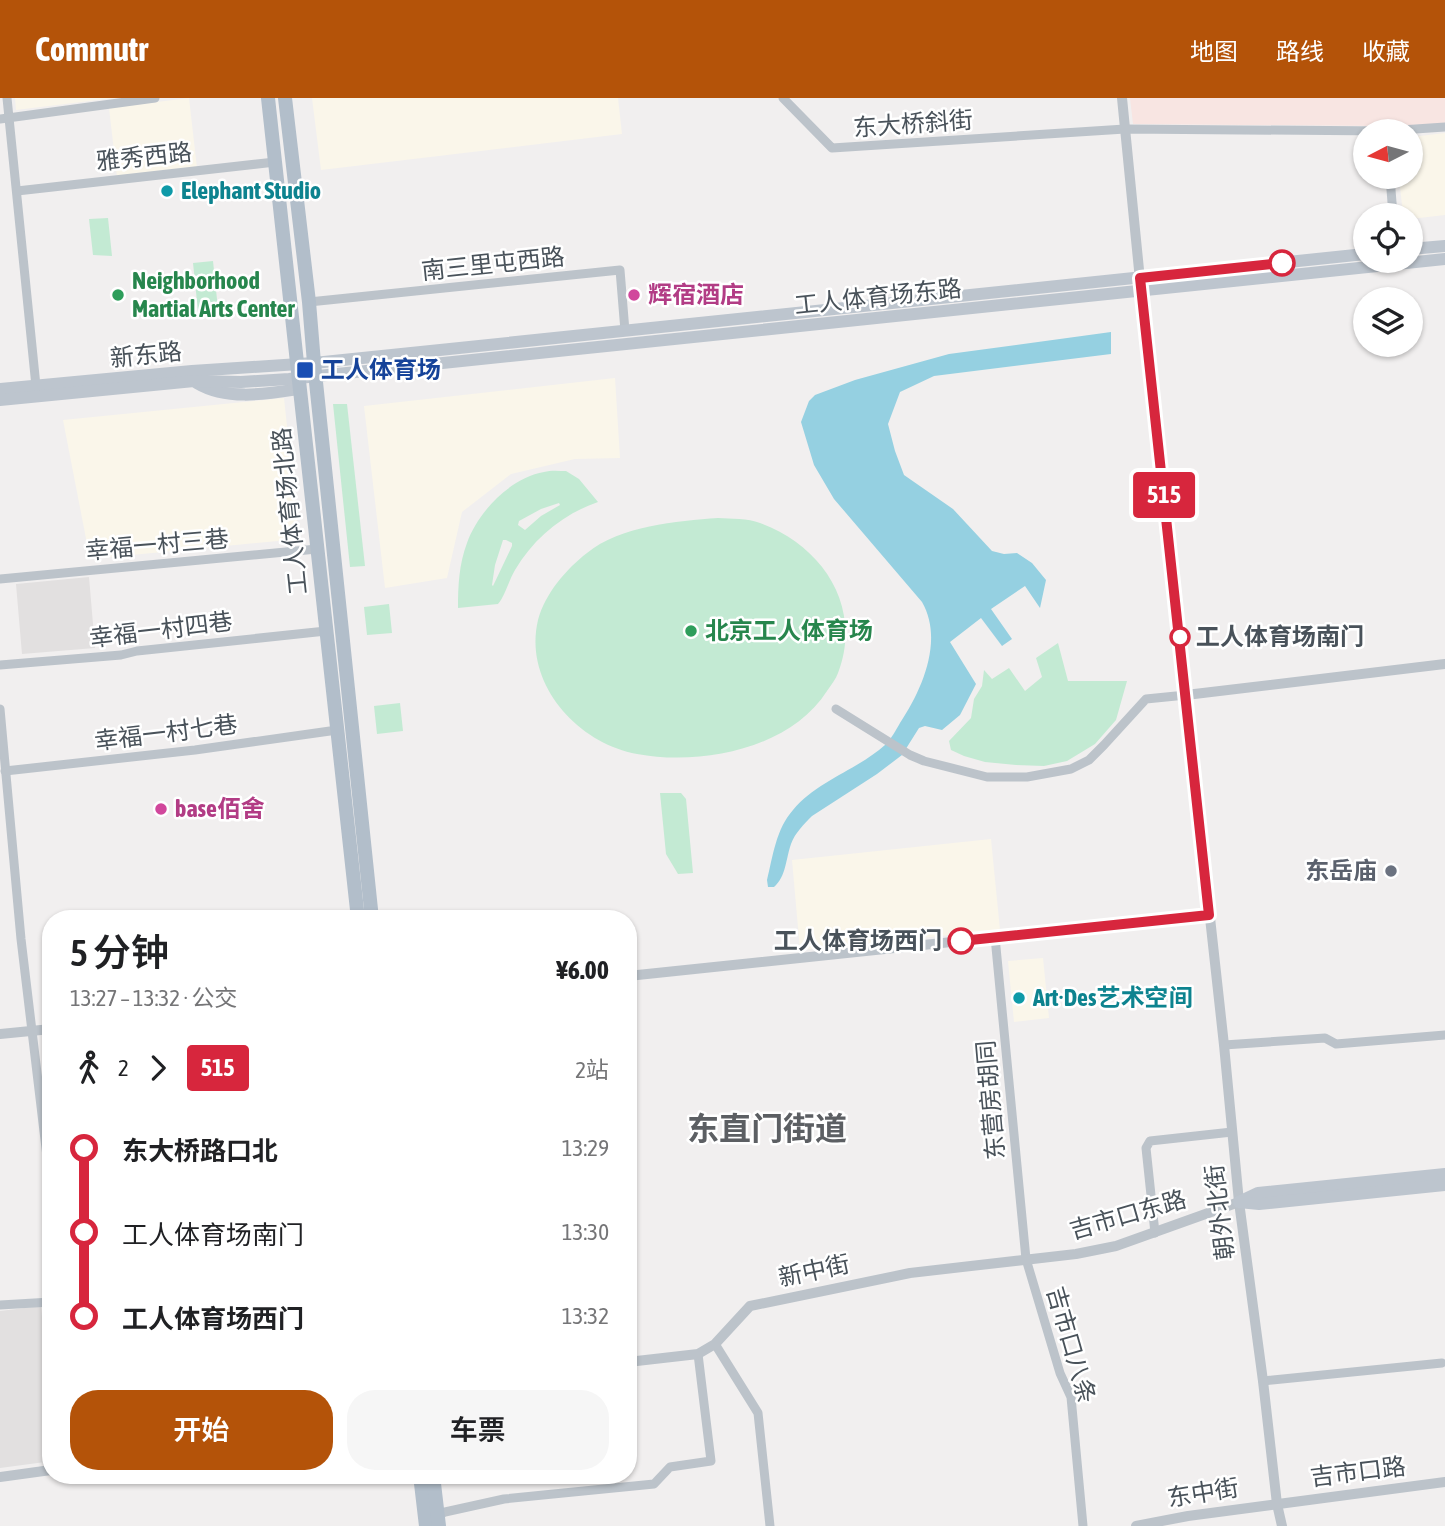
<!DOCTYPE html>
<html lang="zh">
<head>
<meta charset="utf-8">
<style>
	body { margin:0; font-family:"Asap Condensed","Noto Sans SC",sans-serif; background:#f6f6f6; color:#202124; height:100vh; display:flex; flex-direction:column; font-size:26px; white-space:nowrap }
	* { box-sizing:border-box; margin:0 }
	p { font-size:23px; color:#757577 }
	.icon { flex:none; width:38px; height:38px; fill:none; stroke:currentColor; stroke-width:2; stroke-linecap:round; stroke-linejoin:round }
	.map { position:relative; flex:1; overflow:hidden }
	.drawer { position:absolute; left:42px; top:812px; width:595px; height:574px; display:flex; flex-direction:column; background:#fff; border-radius:28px; box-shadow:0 2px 5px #0004 }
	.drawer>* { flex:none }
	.badge { padding:0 14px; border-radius:5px; font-size:24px; line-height:46px }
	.needle { width:46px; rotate:264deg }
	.tools { position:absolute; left:1353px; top:21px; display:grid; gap:14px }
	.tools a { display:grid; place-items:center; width:70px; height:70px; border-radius:50%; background:#fff; box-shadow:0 2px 5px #0004; font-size:35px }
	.map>.badge { position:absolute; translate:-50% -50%; box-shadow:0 0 0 4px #fff }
	.legs { display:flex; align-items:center; gap:10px; height:77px; padding:0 28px; font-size:23px }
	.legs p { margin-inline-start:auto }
	.head { display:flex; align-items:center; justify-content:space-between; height:119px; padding:0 28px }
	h1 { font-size:38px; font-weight:600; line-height:52px }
	.cta { display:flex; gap:14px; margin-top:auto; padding:14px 28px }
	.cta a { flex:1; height:80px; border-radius:28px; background:#b45309; color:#fff; font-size:28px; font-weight:600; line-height:80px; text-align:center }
	.cta a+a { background:#f6f6f6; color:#202124 }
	ul { padding:0 28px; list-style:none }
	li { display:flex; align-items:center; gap:24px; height:84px; font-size:26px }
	li i { display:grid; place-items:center; width:10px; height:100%; margin:0 9px; background:currentColor }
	li i::after { content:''; width:18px; height:18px; margin:-9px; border:5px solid; border-radius:50%; background:#fff }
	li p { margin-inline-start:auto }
	li:first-child i { background:linear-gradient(#0000 50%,currentColor 0) }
	li:last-child i { background:linear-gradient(currentColor 50%,#0000 0) }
	header { display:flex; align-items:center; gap:42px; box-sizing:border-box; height:98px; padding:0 35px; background:#b45309; color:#fff }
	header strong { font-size:33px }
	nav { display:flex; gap:38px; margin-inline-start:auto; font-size:24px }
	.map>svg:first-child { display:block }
	.commercial { fill:#faf6ea }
	.education { fill:#e2e0e0 }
	.medical { fill:#f8e5e2 }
	.green { fill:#c3ead3; fill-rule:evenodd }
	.water { fill:#95d0e1 }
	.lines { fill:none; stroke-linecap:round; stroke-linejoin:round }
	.minor { stroke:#bcc3ca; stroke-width:9 }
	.tertiary { stroke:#bcc3ca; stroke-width:10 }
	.secondary { stroke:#bdc5ce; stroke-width:12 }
	.primary { stroke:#b2beca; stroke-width:14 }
	.line-1-casing { stroke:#fff; stroke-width:16 }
	.line-1 { stroke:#d7263d; stroke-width:10 }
	.culture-dot { fill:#0f9aa8; stroke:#fff; stroke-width:2.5 }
	.stop-1-dot { fill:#fff; stroke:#d7263d; stroke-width:3.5 }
	.leisure-dot { fill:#2e9e5b; stroke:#fff; stroke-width:2.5 }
	.hotel-dot { fill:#d1479c; stroke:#fff; stroke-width:2.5 }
	.transit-dot { fill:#1a4fb4; stroke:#fff; stroke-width:2.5 }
	.worship-dot { fill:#6b7280; stroke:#fff; stroke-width:2.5 }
	.labels { text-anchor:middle; stroke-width:5; stroke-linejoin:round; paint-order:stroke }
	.street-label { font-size:24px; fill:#49525a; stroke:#fff }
	.culture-label { font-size:24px; font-weight:bold; fill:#0d838f; stroke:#fff; text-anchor:start }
	.leisure-label { font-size:24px; font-weight:bold; fill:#27864d; stroke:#fff; text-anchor:start }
	.hotel-label { font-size:24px; font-weight:bold; fill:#b23c85; stroke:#fff; text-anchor:start }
	.transit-label { font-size:24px; font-weight:bold; fill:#164399; stroke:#fff; text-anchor:start }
	.stop-label { font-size:24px; font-weight:bold; fill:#49525a; stroke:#fff; text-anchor:start }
	.worship-label { font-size:24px; font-weight:bold; fill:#5b616d; stroke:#fff; text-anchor:end }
	.district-label { font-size:32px; font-weight:bold; fill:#5c5f63; stroke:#fff }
</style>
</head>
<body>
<header>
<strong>Commutr</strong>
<nav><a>地图</a><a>路线</a><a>收藏</a></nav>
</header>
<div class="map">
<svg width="1445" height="1428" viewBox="0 0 1445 1428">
	<rect width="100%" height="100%" fill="#f1efef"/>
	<g class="commercial">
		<polygon points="15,0 114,0 16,12"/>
		<polygon points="189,0 197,70 117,79 109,10"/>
		<polygon points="312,0 618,0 622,36 321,72"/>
		<polygon points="1445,35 1445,117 1411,121 1410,117 1403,117 1399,79 1410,79 1411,39"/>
		<polygon points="615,280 620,360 575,361 511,376 462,414 447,480 385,490 364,308"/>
		<polygon points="284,300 299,441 90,461 63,322"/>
		<polygon points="991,741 1000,832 800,852 792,762"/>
		<polygon points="1043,860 1049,920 1014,924 1008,863"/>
	</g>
	<g class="education">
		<polygon points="89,479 95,550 22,556 16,486"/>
		<polygon points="41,1208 51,1324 51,1355 45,1364 0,1370 0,1213"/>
	</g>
	<polygon class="medical" points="1130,0 1445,0 1445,26 1380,28 1133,26"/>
	<g class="green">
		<polygon points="108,120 112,158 93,157 89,121"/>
		<polygon points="213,163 218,211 198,213 193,165"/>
		<polygon points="333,306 347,306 365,468 350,469"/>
		<path d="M566,373L579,381L598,404C563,416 534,440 515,472C509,482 505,498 498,506L458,510C458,488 459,466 467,445C478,414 510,380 544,374C551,372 559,373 566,373ZM559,405L560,407L541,418L525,432L518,427L519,423L541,411ZM503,442H506L512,445V448L493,488L492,487L495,467Z"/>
		<path d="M718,420C731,421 748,420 760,425C823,448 863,509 838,575C836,581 831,587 827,593C790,651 701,668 637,656C577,645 523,585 538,522C545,496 566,471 587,455C620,428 677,423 718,420Z"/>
		<polygon points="389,506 392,535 367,537 364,509"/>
		<polygon points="1058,545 1068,583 1127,583 1116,622 1095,646 1067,663 1044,668 1016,667 985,664 964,658 951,652 949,643 971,620 974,601 982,588 984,572 992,581 1009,570 1025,593 1042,579 1036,560"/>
		<polygon points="400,605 403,633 377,636 374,608"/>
		<polygon points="660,695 681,695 686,701 693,775 678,776 666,756"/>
	</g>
	<path class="water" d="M1111,234V256L934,278L900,294L888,326L895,353L904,377L953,411L992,453L1004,456L1017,455L1032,465L1046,482L1040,510L1025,488L991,511L1012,541L1002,548L981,520L950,544L976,586L960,617L942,632L925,628L919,630L902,657L877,676L812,718C804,726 795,735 791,746C786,760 786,779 774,789H768L767,782C773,758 776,731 793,712C817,683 857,672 885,647C891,641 896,632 900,625C922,592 944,542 922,504L834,401L814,367L801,324L809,303L815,297L855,282L949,256Z"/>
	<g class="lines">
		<g class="minor">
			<polyline points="7,0 36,288"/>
			<polyline points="783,0 832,50 1125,31 1386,33 1445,29"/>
			<polyline points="0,21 155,0"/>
			<polyline points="1390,79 1393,117"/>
			<polyline points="17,93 275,64"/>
			<polyline points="309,204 620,172 625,233"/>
			<polyline points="0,481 317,451"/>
			<polyline points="0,567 121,557 137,553 326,533"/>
			<polyline points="0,611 21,841 51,1092"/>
			<polyline points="836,611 910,657 924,663 987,679 1027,679 1071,671 1089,662 1104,647 1146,601 1186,597"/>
			<polyline points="5,673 195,652 330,633"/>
			<polyline points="995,839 1026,1161 1060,1275 1071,1299 1083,1428"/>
			<polyline points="1224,947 1325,940 1336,946 1445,937"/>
			<polyline points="1155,1135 1146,1050 1150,1043 1232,1034"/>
			<polyline points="46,1205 51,1248"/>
			<polyline points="0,1207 51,1204"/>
			<polyline points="715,1246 758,1315 770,1428"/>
			<polyline points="1263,1283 1442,1265"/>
			<polyline points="438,1417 445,1414 504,1401 654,1386 670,1369 711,1363 698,1256"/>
		</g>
		<g class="tertiary">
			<polyline points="1122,0 1141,192 1224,947 1239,1104 1263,1283 1277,1406 1282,1428"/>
			<polyline points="1186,597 1445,566"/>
			<polyline points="628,878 1209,817"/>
			<polyline points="0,936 51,931"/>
			<polyline points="628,1264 698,1256 715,1246 750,1208 910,1175 1076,1156 1116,1148 1239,1104"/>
			<polyline points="0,1379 51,1372"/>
			<polyline points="1136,1428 1188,1418 1445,1384"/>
		</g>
		<g class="secondary">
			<polyline points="1410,151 1445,148"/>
			<path d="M197,285C227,303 266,296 299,291"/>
			<polyline points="0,291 192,273 314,265 1365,156"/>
			<polyline points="0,302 194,283 241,284 289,281 1445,161"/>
			<polyline points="1239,1104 1258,1095 1445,1076"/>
			<polyline points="1239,1104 1259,1106 1445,1087"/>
		</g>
		<g class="primary">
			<polyline points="268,0 358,821"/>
			<polyline points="285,0 309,204 314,265 372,821"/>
			<polyline points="420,1377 426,1428"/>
			<polyline points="433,1377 439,1428"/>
		</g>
	</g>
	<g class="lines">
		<g class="line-1-casing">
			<polyline id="line-1" points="961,843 1209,817 1140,180 1282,165"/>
		</g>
		<use href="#line-1" class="line-1"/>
	</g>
	<g class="culture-dot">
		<circle cx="167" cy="93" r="7"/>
		<circle cx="1019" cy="900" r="7"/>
	</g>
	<g class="stop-1-dot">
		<circle cx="1282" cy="165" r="12"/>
		<circle cx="1180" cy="539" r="9"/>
		<circle cx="961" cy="843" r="12"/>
	</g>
	<g class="leisure-dot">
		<circle cx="118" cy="197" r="7"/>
		<circle cx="691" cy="533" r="7"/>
	</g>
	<g class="hotel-dot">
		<circle cx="634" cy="197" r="7"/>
		<circle cx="161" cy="711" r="7"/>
	</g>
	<rect class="transit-dot" x="296" y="263" width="18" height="18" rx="3.5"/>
	<circle class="worship-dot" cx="1391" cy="773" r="7"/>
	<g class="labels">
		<g class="street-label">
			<text transform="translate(913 26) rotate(-4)" y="8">东大桥斜街</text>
			<text transform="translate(144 59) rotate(-6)" y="8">雅秀西路</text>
			<text transform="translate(493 166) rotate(-6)" y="8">南三里屯西路</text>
			<text transform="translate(878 199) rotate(-6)" y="8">工人体育场东路</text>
			<text transform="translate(146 257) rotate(-6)" y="8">新东路</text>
			<text transform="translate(290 413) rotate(-96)" y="8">工人体育场北路</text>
			<text transform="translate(157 447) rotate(-5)" y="8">幸福一村三巷</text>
			<text transform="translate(161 532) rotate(-7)" y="8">幸福一村四巷</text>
			<text transform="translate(166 635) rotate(-7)" y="8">幸福一村七巷</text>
			<text transform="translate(991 1002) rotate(-95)" y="8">东营房胡同</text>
			<text transform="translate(1220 1114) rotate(-97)" y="8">朝外北街</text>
			<text transform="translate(1128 1117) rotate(-16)" y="8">吉市口东路</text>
			<text transform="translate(814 1173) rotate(-12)" y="8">新中街</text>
			<text transform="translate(1071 1247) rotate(74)" y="8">吉市口八条</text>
			<text transform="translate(1358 1374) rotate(-7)" y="8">吉市口路</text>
			<text transform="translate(1203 1395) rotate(-9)" y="8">东中街</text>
		</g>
		<g class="culture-label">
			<text x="181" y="101">Elephant Studio</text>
			<text x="1033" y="908">Art·Des艺术空间</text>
		</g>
		<g class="leisure-label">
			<text x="132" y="191">Neighborhood<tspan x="132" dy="28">Martial Arts Center</tspan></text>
			<text x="705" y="541">北京工人体育场</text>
		</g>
		<g class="hotel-label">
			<text x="648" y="205">辉宿酒店</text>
			<text x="175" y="719">base佰舍</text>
		</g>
		<g class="transit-label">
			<text x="321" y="280">工人体育场</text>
		</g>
		<g class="stop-label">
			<text x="1196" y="547">工人体育场南门</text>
			<text x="942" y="851" text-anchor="end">工人体育场西门</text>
		</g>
		<g class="worship-label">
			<text x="1377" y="781">东岳庙</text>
		</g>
		<g class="district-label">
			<text x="767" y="1042">东直门街道</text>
		</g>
	</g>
</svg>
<div class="tools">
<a><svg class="needle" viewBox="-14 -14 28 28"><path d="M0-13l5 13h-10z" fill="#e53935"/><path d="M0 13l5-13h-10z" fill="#757577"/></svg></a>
<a><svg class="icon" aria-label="locate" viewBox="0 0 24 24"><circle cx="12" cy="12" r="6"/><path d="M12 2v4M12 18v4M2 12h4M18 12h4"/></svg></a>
<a><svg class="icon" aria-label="layers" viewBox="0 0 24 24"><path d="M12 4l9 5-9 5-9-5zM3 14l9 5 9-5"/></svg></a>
</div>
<b class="badge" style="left:1164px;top:397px;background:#d7263d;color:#fff">515</b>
<section class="drawer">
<div class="head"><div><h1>5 分钟</h1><p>13:27 – 13:32 · 公交</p></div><b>¥6.00</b></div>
<div class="legs"><svg class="icon" aria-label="walk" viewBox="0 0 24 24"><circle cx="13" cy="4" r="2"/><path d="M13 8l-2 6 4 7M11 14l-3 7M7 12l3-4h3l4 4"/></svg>2<svg class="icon" aria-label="forward" viewBox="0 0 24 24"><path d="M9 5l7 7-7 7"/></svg><b class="badge" style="background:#d7263d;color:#fff">515</b><p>2站</p></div>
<ul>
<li><i style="color:#d7263d"></i><b>东大桥路口北</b><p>13:29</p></li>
<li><i style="color:#d7263d"></i><span>工人体育场南门</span><p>13:30</p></li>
<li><i style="color:#d7263d"></i><b>工人体育场西门</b><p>13:32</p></li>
</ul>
<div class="cta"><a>开始</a><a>车票</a></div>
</section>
</div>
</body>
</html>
